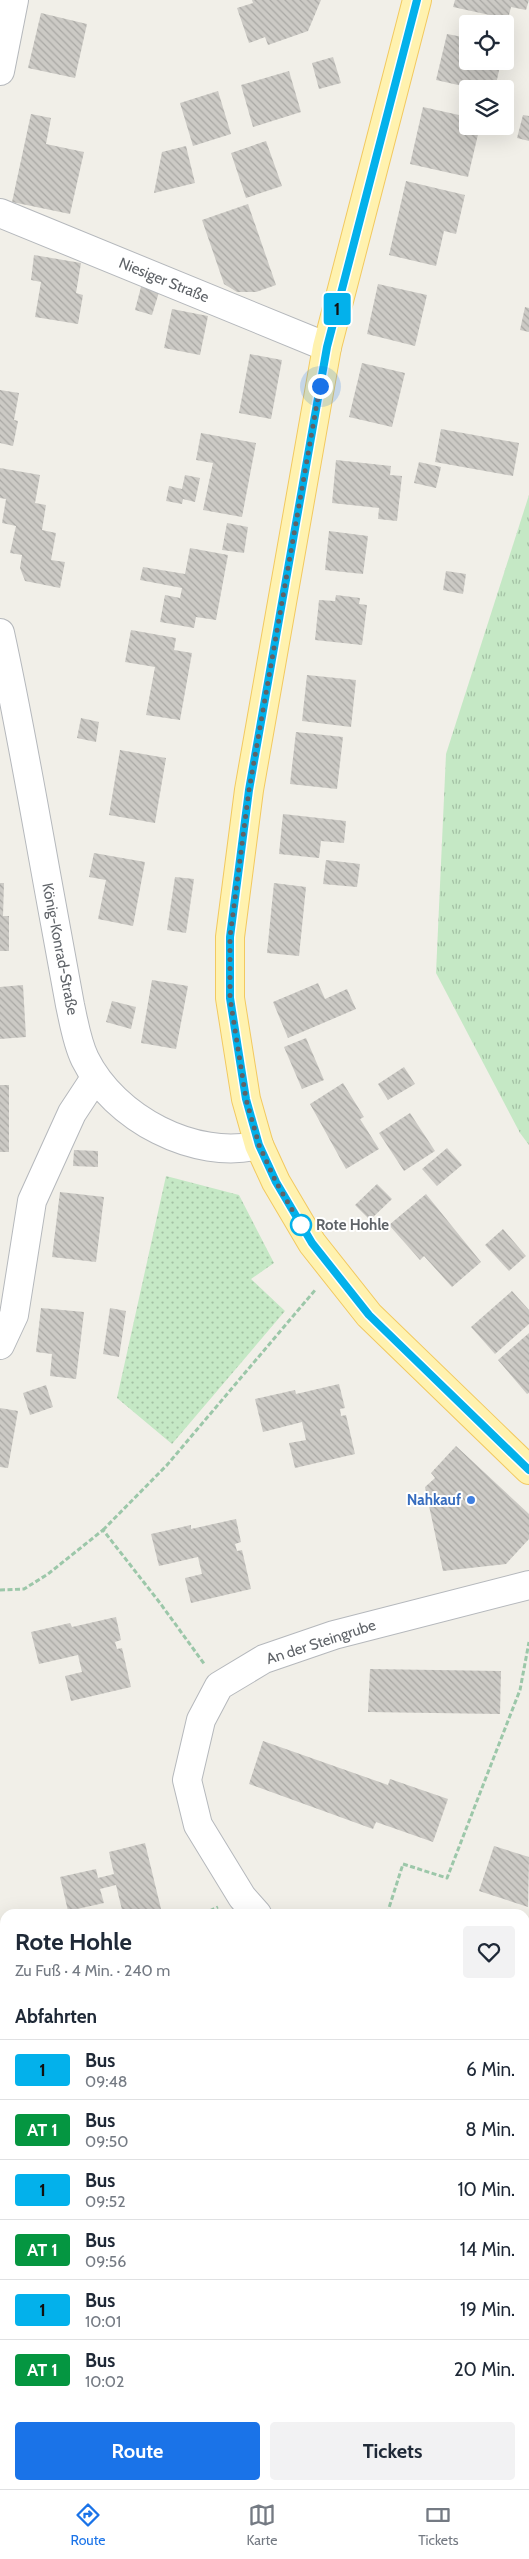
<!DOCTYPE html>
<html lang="de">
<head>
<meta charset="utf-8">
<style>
	body { margin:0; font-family:Cabin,sans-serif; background:#f2f2f3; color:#1f2937; height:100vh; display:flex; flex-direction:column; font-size:19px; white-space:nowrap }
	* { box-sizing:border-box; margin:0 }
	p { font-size:16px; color:#747a83 }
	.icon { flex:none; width:28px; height:28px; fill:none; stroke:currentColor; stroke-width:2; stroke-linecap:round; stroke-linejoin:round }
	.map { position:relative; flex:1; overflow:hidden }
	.sheet { position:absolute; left:0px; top:1909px; width:530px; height:581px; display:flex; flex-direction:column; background:#fff; border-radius:15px 15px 0 0; box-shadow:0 5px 20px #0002 }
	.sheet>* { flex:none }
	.badge { padding:0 10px; border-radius:4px; font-size:18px; line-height:32px }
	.fabs { position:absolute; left:459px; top:15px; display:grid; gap:10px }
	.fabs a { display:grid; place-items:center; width:55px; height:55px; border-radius:5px; background:#fff; box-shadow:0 5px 20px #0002; font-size:25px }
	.you { position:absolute; width:25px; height:25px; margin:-12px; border:4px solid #fff; border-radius:50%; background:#1a73e8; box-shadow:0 0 0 8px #1a73e833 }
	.map>.badge { position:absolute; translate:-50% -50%; box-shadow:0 0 0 2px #fff }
	h2 { padding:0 15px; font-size:19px; line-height:45px }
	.round { display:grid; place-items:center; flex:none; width:52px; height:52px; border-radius:5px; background:#f2f2f3 }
	.headline { display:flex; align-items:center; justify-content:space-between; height:85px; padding:0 15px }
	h1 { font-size:24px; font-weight:700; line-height:38px }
	.action { display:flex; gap:10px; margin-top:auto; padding:10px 15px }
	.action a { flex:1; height:58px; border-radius:5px; background:#1a73e8; color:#fff; font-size:20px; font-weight:700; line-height:58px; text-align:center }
	.action a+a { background:#f2f2f3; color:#1f2937 }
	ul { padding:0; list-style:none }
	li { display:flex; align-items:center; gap:15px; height:60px; padding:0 15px; border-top:1px solid #e0e1e3 }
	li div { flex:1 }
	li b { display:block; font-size:19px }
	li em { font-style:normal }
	li .badge { min-width:55px; font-weight:700; text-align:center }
	.menu { display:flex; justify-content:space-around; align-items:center; height:70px; border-top:1px solid #e0e1e3; background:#fff; font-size:14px; color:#747a83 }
	.menu a { display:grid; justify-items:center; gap:2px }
	.menu .active { color:#1a73e8 }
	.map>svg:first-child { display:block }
	.grass { fill:url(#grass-tufts) }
	.park { fill:url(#park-dots) }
	.building { fill:url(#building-back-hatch) }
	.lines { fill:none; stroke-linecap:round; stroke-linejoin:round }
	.minor-casing { stroke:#b5b8bc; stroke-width:30 }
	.major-casing { stroke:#f2c960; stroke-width:30 }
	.path { stroke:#9cc7a9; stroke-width:3; stroke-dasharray:5 2.5; stroke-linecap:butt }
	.minor { stroke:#fff; stroke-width:28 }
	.major { stroke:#fff2af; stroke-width:28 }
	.line-casing { stroke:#fff; stroke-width:11 }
	.line { stroke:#03b1eb; stroke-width:8 }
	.walk { stroke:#5f6368; stroke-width:5; stroke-dasharray:0 9 }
	.stop-dot { fill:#fff; stroke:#03b1eb; stroke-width:2.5 }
	.shop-dot { fill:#3f7fe0; stroke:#fff; stroke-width:2 }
	.labels { text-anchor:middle; stroke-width:4; stroke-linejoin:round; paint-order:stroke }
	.street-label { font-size:15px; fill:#5f6368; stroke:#fff }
	.stop-label { font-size:15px; font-weight:bold; fill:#5f6368; stroke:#fff; text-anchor:start }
	.shop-label { font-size:15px; font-weight:bold; fill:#366cbe; stroke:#fff; text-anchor:end }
</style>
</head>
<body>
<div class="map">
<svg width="529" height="2489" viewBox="0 0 529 2489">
	<defs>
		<pattern id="grass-tufts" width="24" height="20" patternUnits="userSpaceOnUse" patternTransform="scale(1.25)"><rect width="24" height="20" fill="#c5e8c5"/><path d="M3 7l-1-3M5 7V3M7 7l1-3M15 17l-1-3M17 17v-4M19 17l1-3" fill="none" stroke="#a3c0a4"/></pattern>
		<pattern id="park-dots" width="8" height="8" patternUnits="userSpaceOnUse" patternTransform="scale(1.25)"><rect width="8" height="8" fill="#c5e8c5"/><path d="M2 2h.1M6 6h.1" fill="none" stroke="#a3c0a4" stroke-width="1.8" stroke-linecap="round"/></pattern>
		<pattern id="building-back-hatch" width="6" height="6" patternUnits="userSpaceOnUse" patternTransform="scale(1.25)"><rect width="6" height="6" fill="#cccac5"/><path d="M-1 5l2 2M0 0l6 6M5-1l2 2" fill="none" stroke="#a9a8a4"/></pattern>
	</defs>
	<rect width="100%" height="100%" fill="#f1efe8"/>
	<polygon class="grass" points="529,495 529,1145 520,1133 436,973 446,754"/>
	<polygon class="park" points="166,1176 239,1195 274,1263 251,1279 285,1311 172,1444 117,1398"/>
	<g class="building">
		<polygon points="252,0 321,0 308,31 268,45 265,37 249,43 237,8 253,3"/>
		<polygon points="455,0 529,0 526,10 511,7 508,19 453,7"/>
		<polygon points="41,13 87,24 75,78 28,68"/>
		<polygon points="447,34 468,38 468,61 501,61 495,89 476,89 436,80"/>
		<polygon points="333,57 341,83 319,89 312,63"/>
		<polygon points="289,71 301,112 253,127 241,85"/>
		<polygon points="218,91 231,134 193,146 180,103"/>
		<polygon points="423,107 468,117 468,126 480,126 468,177 410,164"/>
		<polygon points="31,114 51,118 46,144 84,152 70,214 12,202"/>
		<polygon points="523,115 529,116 529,141 517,138"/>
		<polygon points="266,141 282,186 246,198 231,153"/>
		<polygon points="186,146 195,183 154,193 162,152"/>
		<polygon points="406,181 465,195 456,234 444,231 436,266 389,255"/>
		<polygon points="248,204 276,285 256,292 237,292 224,284 202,220"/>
		<polygon points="34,255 81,263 76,293 83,295 78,324 35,317 41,282 31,280"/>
		<polygon points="142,283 160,289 152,315 135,310"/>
		<polygon points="378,284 427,295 415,346 367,334"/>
		<polygon points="525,307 529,308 529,332 520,330"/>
		<polygon points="172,309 208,316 200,355 164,348"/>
		<polygon points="250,354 282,360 271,419 239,413"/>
		<polygon points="362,363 405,373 392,427 349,417"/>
		<polygon points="0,390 19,393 14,420 18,421 13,446 0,443"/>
		<polygon points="441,429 519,443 513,476 435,462"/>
		<polygon points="201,433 256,443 242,517 203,510 213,463 196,460"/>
		<polygon points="336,460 391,466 390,475 402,476 397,521 378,519 379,508 332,503"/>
		<polygon points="419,462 441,467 436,488 414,483"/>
		<polygon points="0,468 40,475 35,503 46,505 42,530 56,533 51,560 65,562 60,588 25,581 20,568 22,555 10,553 16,526 2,523 6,499 0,498"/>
		<polygon points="185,475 200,478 195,502 183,499 182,504 166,501 169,486 182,489"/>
		<polygon points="227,523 248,527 244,553 222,550"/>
		<polygon points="329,531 368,536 363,574 325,570"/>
		<polygon points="190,548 228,555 216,620 196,617 194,628 160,622 165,595 180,598 182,588 140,580 143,567 185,574"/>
		<polygon points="446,571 466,574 463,594 443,590"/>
		<polygon points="336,595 360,598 359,604 367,605 362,645 315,640 319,600 335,601"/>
		<polygon points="131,630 176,638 174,650 192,653 180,720 146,715 155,667 125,662"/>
		<polygon points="307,675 356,680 351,727 302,721"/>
		<polygon points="81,718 99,722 96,742 77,738"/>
		<polygon points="296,732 343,737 337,789 290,784"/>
		<polygon points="120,750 166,758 155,823 109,815"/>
		<polygon points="283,814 346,821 344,843 321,841 319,858 279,854"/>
		<polygon points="94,853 145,862 133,926 98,919 106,880 89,877"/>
		<polygon points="326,860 360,864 357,887 323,884"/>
		<polygon points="175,877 194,879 186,933 167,930"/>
		<polygon points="0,883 4,883 3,916 9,916 9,951 0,951"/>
		<polygon points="274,883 306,887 299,956 267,953"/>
		<polygon points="152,980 188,986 176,1049 141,1043"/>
		<polygon points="318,983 325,999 347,989 356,1009 288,1038 273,1002"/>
		<polygon points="23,985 26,1037 0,1039 0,987"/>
		<polygon points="112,1001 136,1007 131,1029 106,1022"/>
		<polygon points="306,1038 324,1080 302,1089 284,1047"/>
		<polygon points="404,1067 415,1084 388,1100 378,1084"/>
		<polygon points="343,1083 364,1117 360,1119 379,1149 346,1169 310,1104"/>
		<rect x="0" y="1085" width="9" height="67"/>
		<polygon points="410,1113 435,1151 404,1171 379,1133"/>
		<polygon points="447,1148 462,1165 437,1186 422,1169"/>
		<polygon points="74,1150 98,1151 98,1167 73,1166"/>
		<polygon points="377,1184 392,1199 370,1220 355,1205"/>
		<polygon points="60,1192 104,1197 96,1262 52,1257"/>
		<polygon points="426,1194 481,1262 452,1287 424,1256 420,1260 389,1225"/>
		<polygon points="503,1229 526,1256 509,1271 485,1245"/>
		<polygon points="512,1291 529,1310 529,1324 495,1354 471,1327"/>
		<polygon points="41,1308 84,1312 76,1379 50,1376 52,1354 36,1352"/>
		<polygon points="110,1308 126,1311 119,1357 103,1354"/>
		<polygon points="529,1333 529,1393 527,1394 498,1360"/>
		<polygon points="339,1384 345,1408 340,1409 341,1416 346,1415 355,1454 295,1468 289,1443 306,1440 302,1422 263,1432 255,1399 295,1390 296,1394"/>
		<polygon points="46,1385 53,1407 30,1415 23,1393"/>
		<polygon points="0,1408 18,1411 8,1468 0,1467"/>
		<polygon points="456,1446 529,1514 529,1539 506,1564 443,1571 425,1487 435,1478 431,1473"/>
		<polygon points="236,1519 241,1542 235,1544 237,1551 242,1550 251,1589 191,1603 185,1578 202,1574 198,1557 159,1566 151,1534 191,1525 191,1529"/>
		<polygon points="116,1617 121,1640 115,1642 117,1649 122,1648 131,1687 71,1701 65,1676 82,1672 78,1655 39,1664 31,1632 70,1623 72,1627"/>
		<polygon points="370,1669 501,1671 500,1714 368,1712"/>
		<polygon points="263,1741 388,1785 390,1779 448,1799 433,1842 376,1822 373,1829 249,1784"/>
		<polygon points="145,1843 161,1909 142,1914 123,1914 116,1885 100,1889 104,1903 68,1911 60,1877 96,1869 98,1878 114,1874 109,1852"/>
		<polygon points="494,1846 529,1857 528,1907 479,1891"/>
		<polygon points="525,1975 529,1977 529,2022 525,2020"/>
		<polygon points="5,2036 5,2071 0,2066 0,2041"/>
		<polygon points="529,2085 529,2128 525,2126 525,2096"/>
		<polygon points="0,2195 5,2200 5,2233 0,2238"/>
		<polygon points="5,2280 5,2308 0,2301 0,2283"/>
		<polygon points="529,2342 529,2381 525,2374 525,2345"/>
	</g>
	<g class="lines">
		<g class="minor-casing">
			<g id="minor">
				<polyline points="0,71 14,0"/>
				<polyline points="0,213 327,347"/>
				<path d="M0,633C21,729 37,826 55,923C60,950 65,978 70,1005C74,1023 77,1043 85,1059C114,1118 195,1161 259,1145"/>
				<polyline points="0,1345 14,1315 32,1201 72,1113 95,1078"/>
				<polyline points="257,1914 242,1897 198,1825 187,1780 201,1720 219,1686 264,1659 334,1635 529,1585"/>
				<polyline points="0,2111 5,2116"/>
				<polyline points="525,2206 529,2211"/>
				<polyline points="0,2382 5,2387"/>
				<polyline points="114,2485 118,2489"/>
				<polyline points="65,2489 69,2485"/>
				<polyline points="235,2489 242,2485"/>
			</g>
		</g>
		<g class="major-casing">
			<polyline id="major" points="417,0 327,347 249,790 230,937 230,998 246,1099 259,1145 276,1182 312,1243 369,1315 529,1470"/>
		</g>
		<g class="path">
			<polyline points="103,1530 167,1465 316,1289"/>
			<polyline points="0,1590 24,1589 48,1574 103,1530 160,1603 205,1665"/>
			<polyline points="203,1914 218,1907"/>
			<polyline points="387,1914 403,1864 447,1878 520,1690 529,1642"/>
			<polyline points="525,1965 529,1966"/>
			<polyline points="525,2072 529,2074"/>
			<polyline points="525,2294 529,2293"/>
			<polyline points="525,2327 529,2324"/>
		</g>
		<use href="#minor" class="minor"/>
		<use href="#major" class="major"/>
	</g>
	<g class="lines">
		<g class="line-casing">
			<polyline id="line" points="417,0 327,347 249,790 230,937 230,998 246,1099 259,1145 276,1182 312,1243 369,1315 529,1470"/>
		</g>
		<use href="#line" class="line"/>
		<polyline class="walk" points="301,1225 276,1182 259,1145 246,1099 230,998 230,937 249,790 320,386"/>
	</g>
	<circle class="stop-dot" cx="301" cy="1225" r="10"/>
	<circle class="shop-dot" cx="471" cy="1500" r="5"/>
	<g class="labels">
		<g class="street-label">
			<text transform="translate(164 280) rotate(22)" y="5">Niesiger Straße</text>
			<text transform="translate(60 949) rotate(79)" y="5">König-Konrad-Straße</text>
			<text transform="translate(321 1642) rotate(-18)" y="5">An der Steingrube</text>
		</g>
		<g class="stop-label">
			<text x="316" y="1230">Rote Hohle</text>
		</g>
		<g class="shop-label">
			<text x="461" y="1505">Nahkauf</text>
		</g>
	</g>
</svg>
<div class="fabs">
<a><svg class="icon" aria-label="locate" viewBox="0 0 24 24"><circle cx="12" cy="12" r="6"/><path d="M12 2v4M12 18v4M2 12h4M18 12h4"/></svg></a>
<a><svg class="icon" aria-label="layers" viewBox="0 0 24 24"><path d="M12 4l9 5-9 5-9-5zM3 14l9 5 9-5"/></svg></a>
</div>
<div class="you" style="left:320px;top:386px"></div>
<b class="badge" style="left:337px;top:309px;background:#03b1eb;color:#111">1</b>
<section class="sheet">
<div class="headline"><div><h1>Rote Hohle</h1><p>Zu Fuß · 4 Min. · 240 m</p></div><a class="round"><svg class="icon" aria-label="heart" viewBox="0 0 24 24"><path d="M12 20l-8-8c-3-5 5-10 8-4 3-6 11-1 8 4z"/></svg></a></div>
<h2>Abfahrten</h2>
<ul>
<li><span class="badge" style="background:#03b1eb;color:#111">1</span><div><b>Bus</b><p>09:48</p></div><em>6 Min.</em></li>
<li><span class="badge" style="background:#059641;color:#fff">AT 1</span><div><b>Bus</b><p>09:50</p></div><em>8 Min.</em></li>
<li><span class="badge" style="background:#03b1eb;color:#111">1</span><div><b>Bus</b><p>09:52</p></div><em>10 Min.</em></li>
<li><span class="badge" style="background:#059641;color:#fff">AT 1</span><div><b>Bus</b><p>09:56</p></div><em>14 Min.</em></li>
<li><span class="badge" style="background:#03b1eb;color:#111">1</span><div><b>Bus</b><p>10:01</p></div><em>19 Min.</em></li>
<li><span class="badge" style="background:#059641;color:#fff">AT 1</span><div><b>Bus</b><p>10:02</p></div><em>20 Min.</em></li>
</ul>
<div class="action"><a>Route</a><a>Tickets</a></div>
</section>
</div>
<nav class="menu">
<a class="active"><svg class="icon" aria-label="directions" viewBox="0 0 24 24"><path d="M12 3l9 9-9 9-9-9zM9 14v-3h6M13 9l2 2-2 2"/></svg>Route</a>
<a><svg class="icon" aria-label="map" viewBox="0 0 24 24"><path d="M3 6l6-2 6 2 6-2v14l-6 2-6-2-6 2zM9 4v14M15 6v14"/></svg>Karte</a>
<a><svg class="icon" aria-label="tickets" viewBox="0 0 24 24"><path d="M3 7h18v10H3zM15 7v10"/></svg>Tickets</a>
</nav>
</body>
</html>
